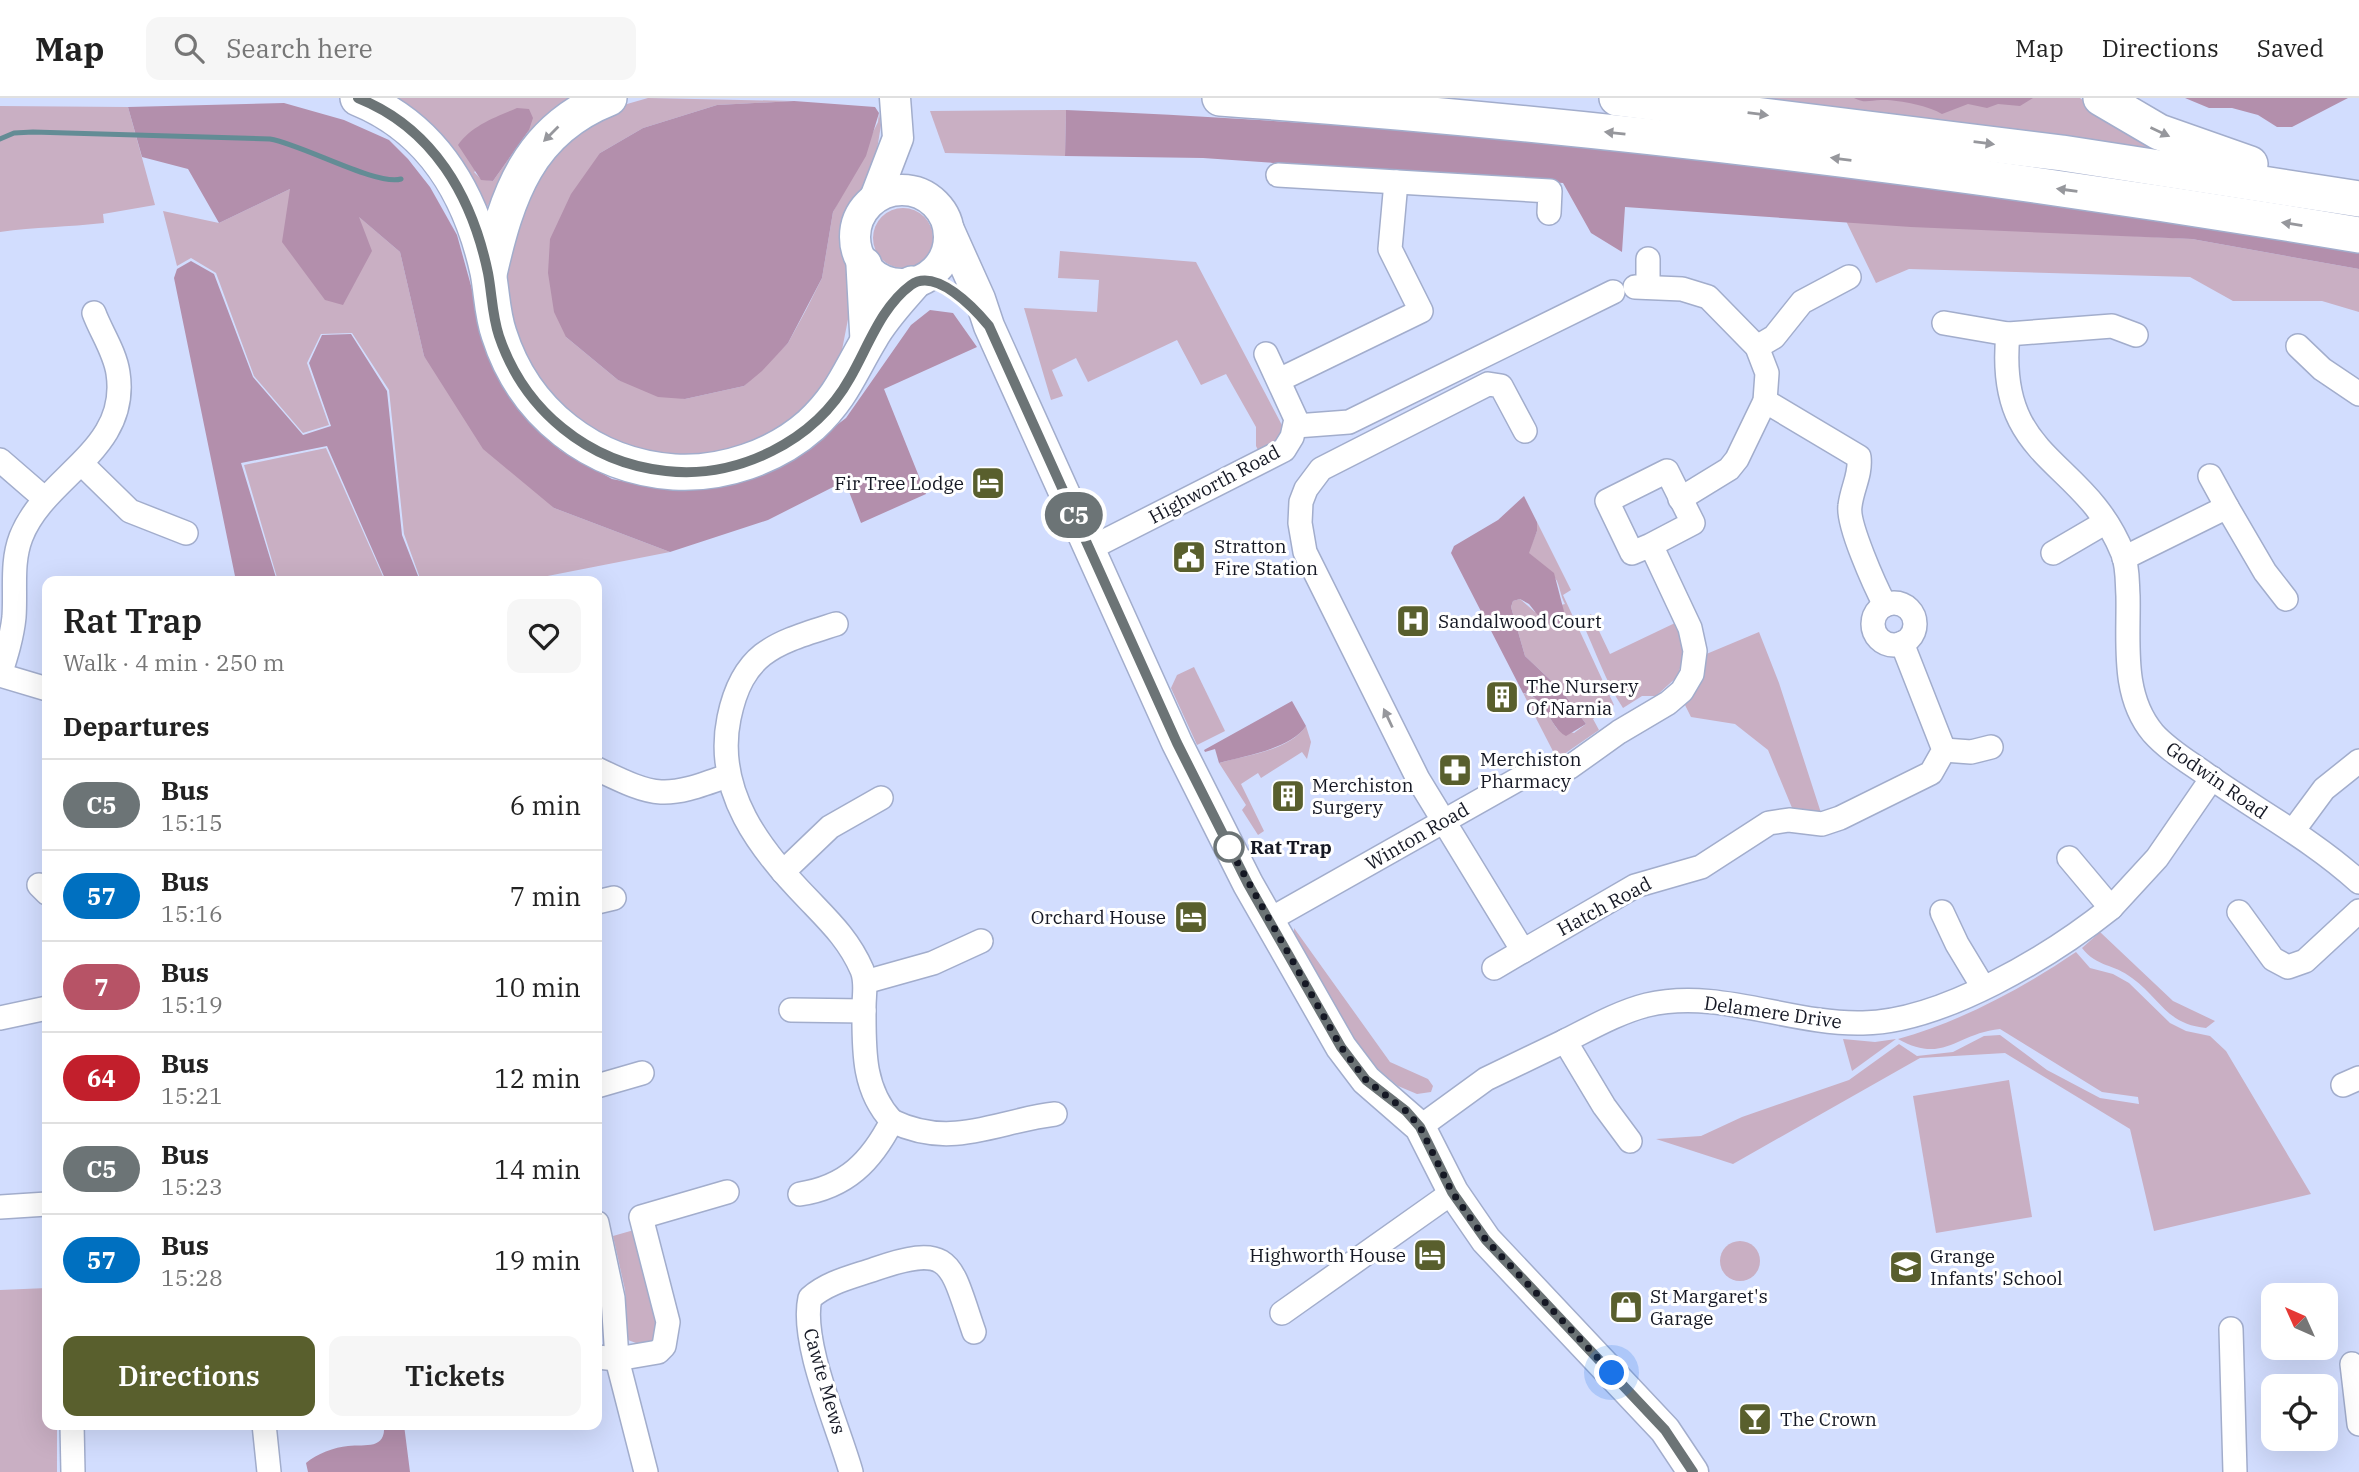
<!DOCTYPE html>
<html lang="en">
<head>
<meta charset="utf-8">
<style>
	body { margin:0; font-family:"IBM Plex Serif",serif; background:#f6f6f6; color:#222; height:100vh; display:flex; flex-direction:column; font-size:26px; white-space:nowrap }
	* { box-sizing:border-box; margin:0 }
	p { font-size:23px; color:#767676 }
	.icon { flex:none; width:38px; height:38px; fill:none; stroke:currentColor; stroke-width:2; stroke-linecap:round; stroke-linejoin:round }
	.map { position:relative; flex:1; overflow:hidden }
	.panel { position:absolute; left:42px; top:478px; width:560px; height:854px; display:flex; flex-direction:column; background:#fff; border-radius:14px; box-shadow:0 7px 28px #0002 }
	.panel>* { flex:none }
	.badge { padding:0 14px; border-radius:23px; font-size:24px; line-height:46px }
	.needle { width:46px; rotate:315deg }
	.controls { position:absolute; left:2261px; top:1185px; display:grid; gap:14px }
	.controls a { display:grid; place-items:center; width:77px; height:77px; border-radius:14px; background:#fff; box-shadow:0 7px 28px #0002; font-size:35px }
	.you { position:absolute; width:35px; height:35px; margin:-18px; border:5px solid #fff; border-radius:50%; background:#1a73e8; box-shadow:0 0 0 10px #1a73e833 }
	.map>.badge { position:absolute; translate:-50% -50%; box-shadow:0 0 0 4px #fff }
	h2 { padding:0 21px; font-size:26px; line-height:63px }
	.round { display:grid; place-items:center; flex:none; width:74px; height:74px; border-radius:14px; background:#f6f6f6 }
	.head { display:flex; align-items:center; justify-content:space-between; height:119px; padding:0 21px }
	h1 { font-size:33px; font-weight:600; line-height:52px }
	.primary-button { display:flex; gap:14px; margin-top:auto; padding:14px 21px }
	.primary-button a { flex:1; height:80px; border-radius:14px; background:#595f2d; color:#fff; font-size:28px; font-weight:600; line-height:80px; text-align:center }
	.primary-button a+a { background:#f6f6f6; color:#222 }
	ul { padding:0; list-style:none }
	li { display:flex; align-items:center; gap:21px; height:91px; padding:0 21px; border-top:2px solid #e0e0e0 }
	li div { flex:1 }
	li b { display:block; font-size:26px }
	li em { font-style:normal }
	li .badge { min-width:77px; font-weight:700; text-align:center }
	header { display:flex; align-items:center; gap:42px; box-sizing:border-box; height:98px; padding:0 35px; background:#fff; border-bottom:2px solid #e0e0e0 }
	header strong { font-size:33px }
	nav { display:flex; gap:38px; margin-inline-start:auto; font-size:24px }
	.search { width:490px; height:63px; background:#f6f6f6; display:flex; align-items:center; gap:18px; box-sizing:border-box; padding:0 24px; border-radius:14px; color:#767676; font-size:26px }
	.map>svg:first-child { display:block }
	.green { fill:#c9afc3; fill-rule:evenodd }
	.forest { fill:#b38fac }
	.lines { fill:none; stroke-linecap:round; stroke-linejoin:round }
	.stream { stroke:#638c95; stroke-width:5 }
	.minor-casing { stroke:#a2adcc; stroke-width:26 }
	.major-casing { stroke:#a2adcc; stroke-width:33 }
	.highway-casing { stroke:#a2adcc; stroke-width:38 }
	.minor { stroke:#fff; stroke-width:23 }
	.major { stroke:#fff; stroke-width:30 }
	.highway { stroke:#fff; stroke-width:35 }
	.oneway { fill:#96979c }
	.line-casing { stroke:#fff; stroke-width:16 }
	.line { stroke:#6c7476; stroke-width:10 }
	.walk { stroke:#151824; stroke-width:7; stroke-dasharray:0 12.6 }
	.stop-dot { fill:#fff; stroke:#6c7476; stroke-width:3.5 }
	.labels { text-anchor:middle; stroke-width:6; stroke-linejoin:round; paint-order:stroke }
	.poi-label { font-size:19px; fill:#151824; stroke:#fff; text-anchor:start }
	.street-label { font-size:19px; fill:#151824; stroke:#fff }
	.stop-label { font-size:19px; font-weight:bold; fill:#151824; stroke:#fff; text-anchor:start }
</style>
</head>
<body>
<header>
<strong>Map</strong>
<div class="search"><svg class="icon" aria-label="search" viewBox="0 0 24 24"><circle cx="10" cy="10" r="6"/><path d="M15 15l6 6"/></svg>Search here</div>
<nav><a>Map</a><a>Directions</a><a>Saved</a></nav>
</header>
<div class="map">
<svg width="2359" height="1374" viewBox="0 0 2359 1374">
	<rect width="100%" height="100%" fill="#d2ddfe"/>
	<g class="green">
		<path d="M387,0H577L520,49L486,111ZM529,32L493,83L481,81L474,74Z"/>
		<polygon points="648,0 794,3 717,7 643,30 600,55 566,239 618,282 685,301 744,288 788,245 806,212 822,180 833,114 878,24 879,15 881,27 874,70 844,121 842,137 848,166 850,211 841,257 826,288 781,333 734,353 684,359 622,348 577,323 555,301 526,263 507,210 506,158 538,68 592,20 620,8"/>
		<polygon points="1694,0 2080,0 2109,21 2168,55"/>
		<path d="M0,8L128,9L155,107L103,116L104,125C68,129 35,129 0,134Z"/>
		<polygon points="1066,12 1065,58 945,55 930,13"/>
		<polygon points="290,91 358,118 400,154 424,258 554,410 670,454 522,483 421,483 404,436 389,292 352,235 321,236 307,265 329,327 303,335 254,278 216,175 191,160 177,168 163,113 219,125"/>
		<circle cx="903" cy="140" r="30"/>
		<polygon points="1846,123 2192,141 2359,171 2359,214 2322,203 2233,203 2190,179 1909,171 1876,185"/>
		<polygon points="1060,153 1196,164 1284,331 1272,353 1261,358 1256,348 1256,329 1226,276 1201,287 1177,242 1088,284 1076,260 1052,272 1063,298 1051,302 1024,210 1097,214 1099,182 1058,180"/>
		<polygon points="326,350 385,483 278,483 244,367"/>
		<path d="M1537,424L1571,492L1563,497L1614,607L1593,621L1599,632L1557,661L1523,595L1538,601L1557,631L1574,635L1586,626L1562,593L1525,558L1511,509L1513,503L1520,501L1535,514L1565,506C1561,499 1560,490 1557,483C1550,470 1536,465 1528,455L1537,433Z"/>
		<path d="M1591,516L1610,556L1675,525L1685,550L1678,578L1656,598H1642L1623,610C1605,583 1595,551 1581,522Z"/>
		<polygon points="1759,534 1779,585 1822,718 1795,717 1768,652 1735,626 1691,619 1685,607 1704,580 1704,557"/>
		<polygon points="1194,569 1225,633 1197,647 1171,590 1177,577"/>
		<path d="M1306,628L1311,644L1307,661L1302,654L1261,680L1258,675L1241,686L1264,733L1258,737L1242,712L1246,707L1219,665C1246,657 1289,653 1306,628Z"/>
		<polygon points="1294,830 1390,964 1428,981 1433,988 1431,994 1417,996 1398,988 1354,951 1294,842"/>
		<path d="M2100,834L2173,903L2215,923L2206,930C2166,926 2161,901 2132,880C2113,865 2098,870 2082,850Z"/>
		<path d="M2076,854L2090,870L2113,876L2129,885L2170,925L2186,933L2210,938L2226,953L2311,1096L2154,1133L2130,1031L2005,955L1920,960L1733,1066L1656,1041L1701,1038L1742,1019L1849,982L1899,946L1917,958L1953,954L1984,938L2000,937L2047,972L2100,1000L2139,1006L2138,999L2102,994L2000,931C1957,935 1944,967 1898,941C1960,924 2023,890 2076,854Z"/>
		<polygon points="1843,941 1875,944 1896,941 1852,973"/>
		<polygon points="2009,982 2032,1119 1936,1135 1913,998"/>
		<path d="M634,1132C641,1157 667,1218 656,1241C652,1248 644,1249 636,1250V1245L628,1242L625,1192L613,1138Z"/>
		<circle cx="1740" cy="1163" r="20"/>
		<polygon points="47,1190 47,1326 57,1327 57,1374 0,1374 0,1192"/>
	</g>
	<g class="forest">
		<path d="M1854,0H2033L2020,8L1998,6L1987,10L1968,6L1942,16C1930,8 1896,1 1881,2C1870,2 1865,6 1854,0Z"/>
		<polygon points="2185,0 2348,0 2292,29 2277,29 2258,17 2232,10 2209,10"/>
		<polygon points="794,3 875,9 879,15 866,58 833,114 822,180 788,245 762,273 744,288 685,301 658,299 618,282 566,239 554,214 548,175 550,141 571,96 600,55 643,30 717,7"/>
		<polygon points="284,5 344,22 389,42 408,61 430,89 457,137 491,260 514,305 560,352 612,381 657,390 739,381 794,360 846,320 911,227 930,212 953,215 977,249 884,291 926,396 861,425 845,383 768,422 670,454 554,410 483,351 424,258 400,154 359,119 372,153 343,207 325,202 282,144 290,91 219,125 188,71 142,59 128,9"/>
		<path d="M517,10L529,11L533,20L529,32L493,83L481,82L458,47C472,27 496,19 517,10Z"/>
		<path d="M1066,12C1382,25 1697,55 2010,97C2127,112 2243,134 2359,153V171L2192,141L1911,129L1625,109L1622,154L1591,135L1563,85L1203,60L1065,58Z"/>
		<polygon points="191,163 214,176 253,279 303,337 331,328 309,265 322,237 351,236 387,293 402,437 420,483 386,483 327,348 241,365 277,483 236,483 174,180 177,171"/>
		<path d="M1524,398L1537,424V433L1529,455L1554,475L1566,521L1561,526L1544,525L1529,506L1520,501L1513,503L1511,509L1525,558L1562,593L1586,626L1566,638C1547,627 1547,598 1523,595L1451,455L1454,448L1498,422Z"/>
		<path d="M1292,603L1306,628C1291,651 1244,658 1219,665L1215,651L1205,654L1204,652Z"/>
		<path d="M384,1327H404L410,1374H308L306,1365C316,1356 335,1349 348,1348C366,1346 386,1352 384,1327Z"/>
	</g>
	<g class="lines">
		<path class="stream" d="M0,41L14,35L33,34L270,41C304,47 376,88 401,81"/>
		<g class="minor-casing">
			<g id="minor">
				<polyline points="1278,77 1550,93 1549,115"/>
				<polyline points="1648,161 1648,189"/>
				<polyline points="1635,189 1682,191 1708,199 1757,249 1767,275 1765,303 1737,361 1729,371 1680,401"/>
				<path d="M1944,225L2008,236C1995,365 2084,358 2123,456C2128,469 2127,483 2128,498C2129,544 2121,597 2153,635C2168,652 2189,664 2207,677C2258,713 2313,742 2359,784"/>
				<polyline points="2008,236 2112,228 2136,237"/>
				<polyline points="2298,248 2322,271 2359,296"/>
				<polyline points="1757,249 1774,239 1802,204 1849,179"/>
				<polyline points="1279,282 1421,213 1390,151 1396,84"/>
				<path d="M1765,303L1859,359C1861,377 1852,390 1850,408C1847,426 1875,488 1885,507"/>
				<polyline points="1296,328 1349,324 1613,194"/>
				<polyline points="1525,333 1501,288 1488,286 1321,371 1306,391 1301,404 1300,425 1305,454 1418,681 1523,853 1635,788 1701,769 1769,725 1789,722 1822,726 1840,720 1931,675 1944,652 1902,545"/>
				<polyline points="0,362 45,401"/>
				<polyline points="83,367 130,413 186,435"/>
				<polyline points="2210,378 2227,409"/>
				<polyline points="1089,451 1284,352 1292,339 1296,321 1266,256"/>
				<polyline points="2053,455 2106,424"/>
				<polyline points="2124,460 2227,409 2265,474 2286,501"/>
				<circle cx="1894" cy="526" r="21"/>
				<path d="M0,577C6,558 12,539 14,519C16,492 11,465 21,439C45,377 130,353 118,275C115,254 101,234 94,215"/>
				<polyline points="0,577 47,591"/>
				<polyline points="1944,652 1971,654 1991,649"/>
				<path d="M597,671C657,700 664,701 727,678"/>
				<polyline points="2293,733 2324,691 2359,663"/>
				<polyline points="2069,760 2111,810 2157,760 2212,680"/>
				<polyline points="783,774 830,729 881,700"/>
				<polyline points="39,787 47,795"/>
				<polyline points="597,804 614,800"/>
				<polyline points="1942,814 1957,846 1983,889"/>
				<polyline points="2239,814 2273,861 2288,869 2305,863 2359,813"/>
				<polyline points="1269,822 1522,679 1556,675 1570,669 1619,634 1668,605 1682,593 1692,576 1695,553 1690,530 1651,447 1632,455 1607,403 1667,373 1693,425 1651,447"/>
				<polyline points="1494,870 1523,853"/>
				<polyline points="865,884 933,865 981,843"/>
				<polyline points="791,912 864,913"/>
				<polyline points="0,920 47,910"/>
				<polyline points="2343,987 2359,980"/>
				<polyline points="597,988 642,975"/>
				<path d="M892,1023C952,1052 996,1023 1055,1016"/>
				<polyline points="1420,1029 1486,981 1565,943"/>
				<path d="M1630,1043L1604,1008L1565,943C1591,930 1619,914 1647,907C1719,890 1791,927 1863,925C1942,924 2051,858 2111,810"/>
				<path d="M800,1096C846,1089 871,1064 892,1023C862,991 864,950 864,909C864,896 867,884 862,872C849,842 830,824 808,801C760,752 714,693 729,620C743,552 777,545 836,526"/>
				<polyline points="0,1109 47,1106"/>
				<polyline points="597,1125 613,1200 617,1261 646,1374"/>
				<polyline points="1282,1215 1453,1094"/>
				<polyline points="2231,1231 2235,1374"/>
				<polyline points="597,1259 617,1261 658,1254 664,1248 668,1224 641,1119 727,1094"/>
				<polyline points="2352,1266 2359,1326"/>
				<polyline points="72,1326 73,1374"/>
				<polyline points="264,1326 269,1374"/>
				<path d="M851,1374C838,1328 800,1244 810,1200C828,1184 852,1179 875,1171C953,1144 950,1165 974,1234"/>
			</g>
		</g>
		<g class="major-casing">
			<g id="major">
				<circle cx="902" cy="139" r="47"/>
				<polyline points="875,100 898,40 895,0"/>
				<polyline points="949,132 980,201 989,228 1177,645 1248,786 1341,949 1366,982 1420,1029 1453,1094 1486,1142 1665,1332 1693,1374"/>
			</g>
		</g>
		<g class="highway-casing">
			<g id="highway">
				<path d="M358,0C434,31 471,97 488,174C492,195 492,216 499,236C524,315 592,368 674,374C722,377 775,359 811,327C842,298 849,275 870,240C881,220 897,203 912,186"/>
				<path d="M1220,0C1602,27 1982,74 2359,137"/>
				<polyline points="1617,0 2062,55 2359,101"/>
				<polyline points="2101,0 2159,34 2250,66"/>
				<polyline points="864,167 868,242"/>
				<path d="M489,176C507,97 528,32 609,0"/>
			</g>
		</g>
		<use href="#minor" class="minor"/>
		<use href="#major" class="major"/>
		<use href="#highway" class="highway"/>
	</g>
	<defs><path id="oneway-solid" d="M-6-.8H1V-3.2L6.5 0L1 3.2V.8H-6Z" transform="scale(1.75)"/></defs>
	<g class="oneway">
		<use href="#oneway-solid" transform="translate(1758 16) rotate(7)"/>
		<use href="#oneway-solid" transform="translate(2160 34) rotate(25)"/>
		<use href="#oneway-solid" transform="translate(1615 35) rotate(-174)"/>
		<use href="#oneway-solid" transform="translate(551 36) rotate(135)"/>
		<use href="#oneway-solid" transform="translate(1984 45) rotate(7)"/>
		<use href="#oneway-solid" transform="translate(1841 61) rotate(-173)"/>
		<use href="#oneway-solid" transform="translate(2067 92) rotate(-172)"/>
		<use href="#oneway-solid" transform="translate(2292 126) rotate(-171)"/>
		<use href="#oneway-solid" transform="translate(1388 620) rotate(-115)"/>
	</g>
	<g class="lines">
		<g class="line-casing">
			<path id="line" d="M358,0C433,30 472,98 488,175C492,196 492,217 499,238C524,312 588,365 666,373C738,381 815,343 850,280C868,249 881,209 911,187C936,169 975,211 989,228L1177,645L1248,786L1341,949L1366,982L1406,1013L1420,1029L1452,1094L1486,1142L1665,1332L1693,1374"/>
		</g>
		<use href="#line" class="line"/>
		<polyline class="walk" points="1229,749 1227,746 1341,949 1366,982 1406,1013 1420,1029 1452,1094 1486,1142 1612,1275"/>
	</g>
	<defs>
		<g id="hotel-square" transform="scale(1.75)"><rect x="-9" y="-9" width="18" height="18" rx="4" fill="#595f2d" stroke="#fff"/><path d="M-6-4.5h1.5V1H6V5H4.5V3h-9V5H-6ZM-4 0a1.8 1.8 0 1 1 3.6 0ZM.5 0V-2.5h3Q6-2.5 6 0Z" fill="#fff"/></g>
		<g id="civic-square" transform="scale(1.75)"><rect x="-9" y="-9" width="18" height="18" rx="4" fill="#595f2d" stroke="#fff"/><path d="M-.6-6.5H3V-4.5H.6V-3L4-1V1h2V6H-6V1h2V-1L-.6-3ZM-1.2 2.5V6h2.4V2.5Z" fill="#fff"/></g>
		<g id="hospital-square" transform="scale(1.75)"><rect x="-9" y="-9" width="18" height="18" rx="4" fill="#595f2d" stroke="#fff"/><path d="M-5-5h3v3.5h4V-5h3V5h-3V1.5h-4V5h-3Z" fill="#fff"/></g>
		<g id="building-square" transform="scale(1.75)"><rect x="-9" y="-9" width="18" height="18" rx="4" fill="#595f2d" stroke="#fff"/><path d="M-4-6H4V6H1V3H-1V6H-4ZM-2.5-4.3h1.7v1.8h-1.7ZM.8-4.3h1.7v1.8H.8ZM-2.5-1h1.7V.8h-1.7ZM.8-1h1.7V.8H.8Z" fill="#fff"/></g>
		<g id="pharmacy-square" transform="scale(1.75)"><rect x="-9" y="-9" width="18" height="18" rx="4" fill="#595f2d" stroke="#fff"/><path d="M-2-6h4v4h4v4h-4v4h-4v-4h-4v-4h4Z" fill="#fff"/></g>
		<g id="school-square" transform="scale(1.75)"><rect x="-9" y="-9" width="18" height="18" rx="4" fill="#595f2d" stroke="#fff"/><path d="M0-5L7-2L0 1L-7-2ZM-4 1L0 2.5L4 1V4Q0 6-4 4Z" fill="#fff"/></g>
		<g id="shop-square" transform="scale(1.75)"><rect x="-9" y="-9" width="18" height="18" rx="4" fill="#595f2d" stroke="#fff"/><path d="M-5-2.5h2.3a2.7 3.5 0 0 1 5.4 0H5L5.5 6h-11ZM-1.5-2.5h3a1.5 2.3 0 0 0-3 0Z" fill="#fff"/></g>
		<g id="bar-square" transform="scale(1.75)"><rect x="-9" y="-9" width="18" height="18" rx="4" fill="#595f2d" stroke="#fff"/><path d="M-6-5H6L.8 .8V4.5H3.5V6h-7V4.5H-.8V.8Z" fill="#fff"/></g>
	</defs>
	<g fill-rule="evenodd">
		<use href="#hotel-square" x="988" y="385"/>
		<use href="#civic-square" x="1189" y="459"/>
		<use href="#hospital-square" x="1413" y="523"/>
		<use href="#building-square" x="1502" y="599"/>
		<use href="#pharmacy-square" x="1455" y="672"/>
		<use href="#building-square" x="1288" y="698"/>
		<use href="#hotel-square" x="1191" y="819"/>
		<use href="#hotel-square" x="1430" y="1157"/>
		<use href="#school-square" x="1906" y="1169"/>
		<use href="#shop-square" x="1626" y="1209"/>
		<use href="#bar-square" x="1755" y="1321"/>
	</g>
	<circle class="stop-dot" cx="1229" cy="749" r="14"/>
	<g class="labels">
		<g class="poi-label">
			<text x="964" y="392" text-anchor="end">Fir Tree Lodge</text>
			<text x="1214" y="455">Stratton<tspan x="1214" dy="22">Fire Station</tspan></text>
			<text x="1438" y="530">Sandalwood Court</text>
			<text x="1526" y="595">The Nursery<tspan x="1526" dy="22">Of Narnia</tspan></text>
			<text x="1480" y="668">Merchiston<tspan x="1480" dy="22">Pharmacy</tspan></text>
			<text x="1312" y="694">Merchiston<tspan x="1312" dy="22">Surgery</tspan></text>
			<text x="1166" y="826" text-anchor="end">Orchard House</text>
			<text x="1406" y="1164" text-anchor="end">Highworth House</text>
			<text x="1930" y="1165">Grange<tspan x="1930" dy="22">Infants' School</tspan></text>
			<text x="1650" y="1205">St Margaret's<tspan x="1650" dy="22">Garage</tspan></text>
			<text x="1780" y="1328">The Crown</text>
		</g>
		<g class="street-label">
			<text transform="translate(1214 386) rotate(-28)" y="7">Highworth Road</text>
			<text transform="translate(2217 682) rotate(35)" y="7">Godwin Road</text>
			<text transform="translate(1417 738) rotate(-30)" y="7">Winton Road</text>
			<text transform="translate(1604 808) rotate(-28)" y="7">Hatch Road</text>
			<text transform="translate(1773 914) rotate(8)" y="7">Delamere Drive</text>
			<text transform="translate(825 1283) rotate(74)" y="7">Cawte Mews</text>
		</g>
		<g class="stop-label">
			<text x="1250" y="756">Rat Trap</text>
		</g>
	</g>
</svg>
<div class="controls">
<a><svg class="needle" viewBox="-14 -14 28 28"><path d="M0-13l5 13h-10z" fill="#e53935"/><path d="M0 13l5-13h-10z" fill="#767676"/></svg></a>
<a><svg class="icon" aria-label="locate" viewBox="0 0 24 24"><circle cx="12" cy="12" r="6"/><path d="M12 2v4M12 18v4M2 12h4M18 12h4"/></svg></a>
</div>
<div class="you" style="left:1612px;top:1275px"></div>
<b class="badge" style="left:1074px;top:417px;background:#6c7476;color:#fff">C5</b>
<section class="panel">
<div class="head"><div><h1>Rat Trap</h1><p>Walk · 4 min · 250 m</p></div><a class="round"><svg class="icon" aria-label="heart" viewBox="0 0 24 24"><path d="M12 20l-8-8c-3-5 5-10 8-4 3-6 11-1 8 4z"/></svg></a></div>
<h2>Departures</h2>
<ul>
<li><span class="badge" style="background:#6c7476;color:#fff">C5</span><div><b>Bus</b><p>15:15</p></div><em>6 min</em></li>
<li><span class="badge" style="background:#0070c0;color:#fff">57</span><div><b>Bus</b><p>15:16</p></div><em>7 min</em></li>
<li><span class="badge" style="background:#b75366;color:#fff">7</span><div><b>Bus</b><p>15:19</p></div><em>10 min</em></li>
<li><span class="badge" style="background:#c21f2c;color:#fff">64</span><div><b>Bus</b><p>15:21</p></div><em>12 min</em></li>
<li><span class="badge" style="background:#6c7476;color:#fff">C5</span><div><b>Bus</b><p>15:23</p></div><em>14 min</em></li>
<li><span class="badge" style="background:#0070c0;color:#fff">57</span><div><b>Bus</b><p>15:28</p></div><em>19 min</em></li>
</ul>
<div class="primary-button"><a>Directions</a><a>Tickets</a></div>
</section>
</div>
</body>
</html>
